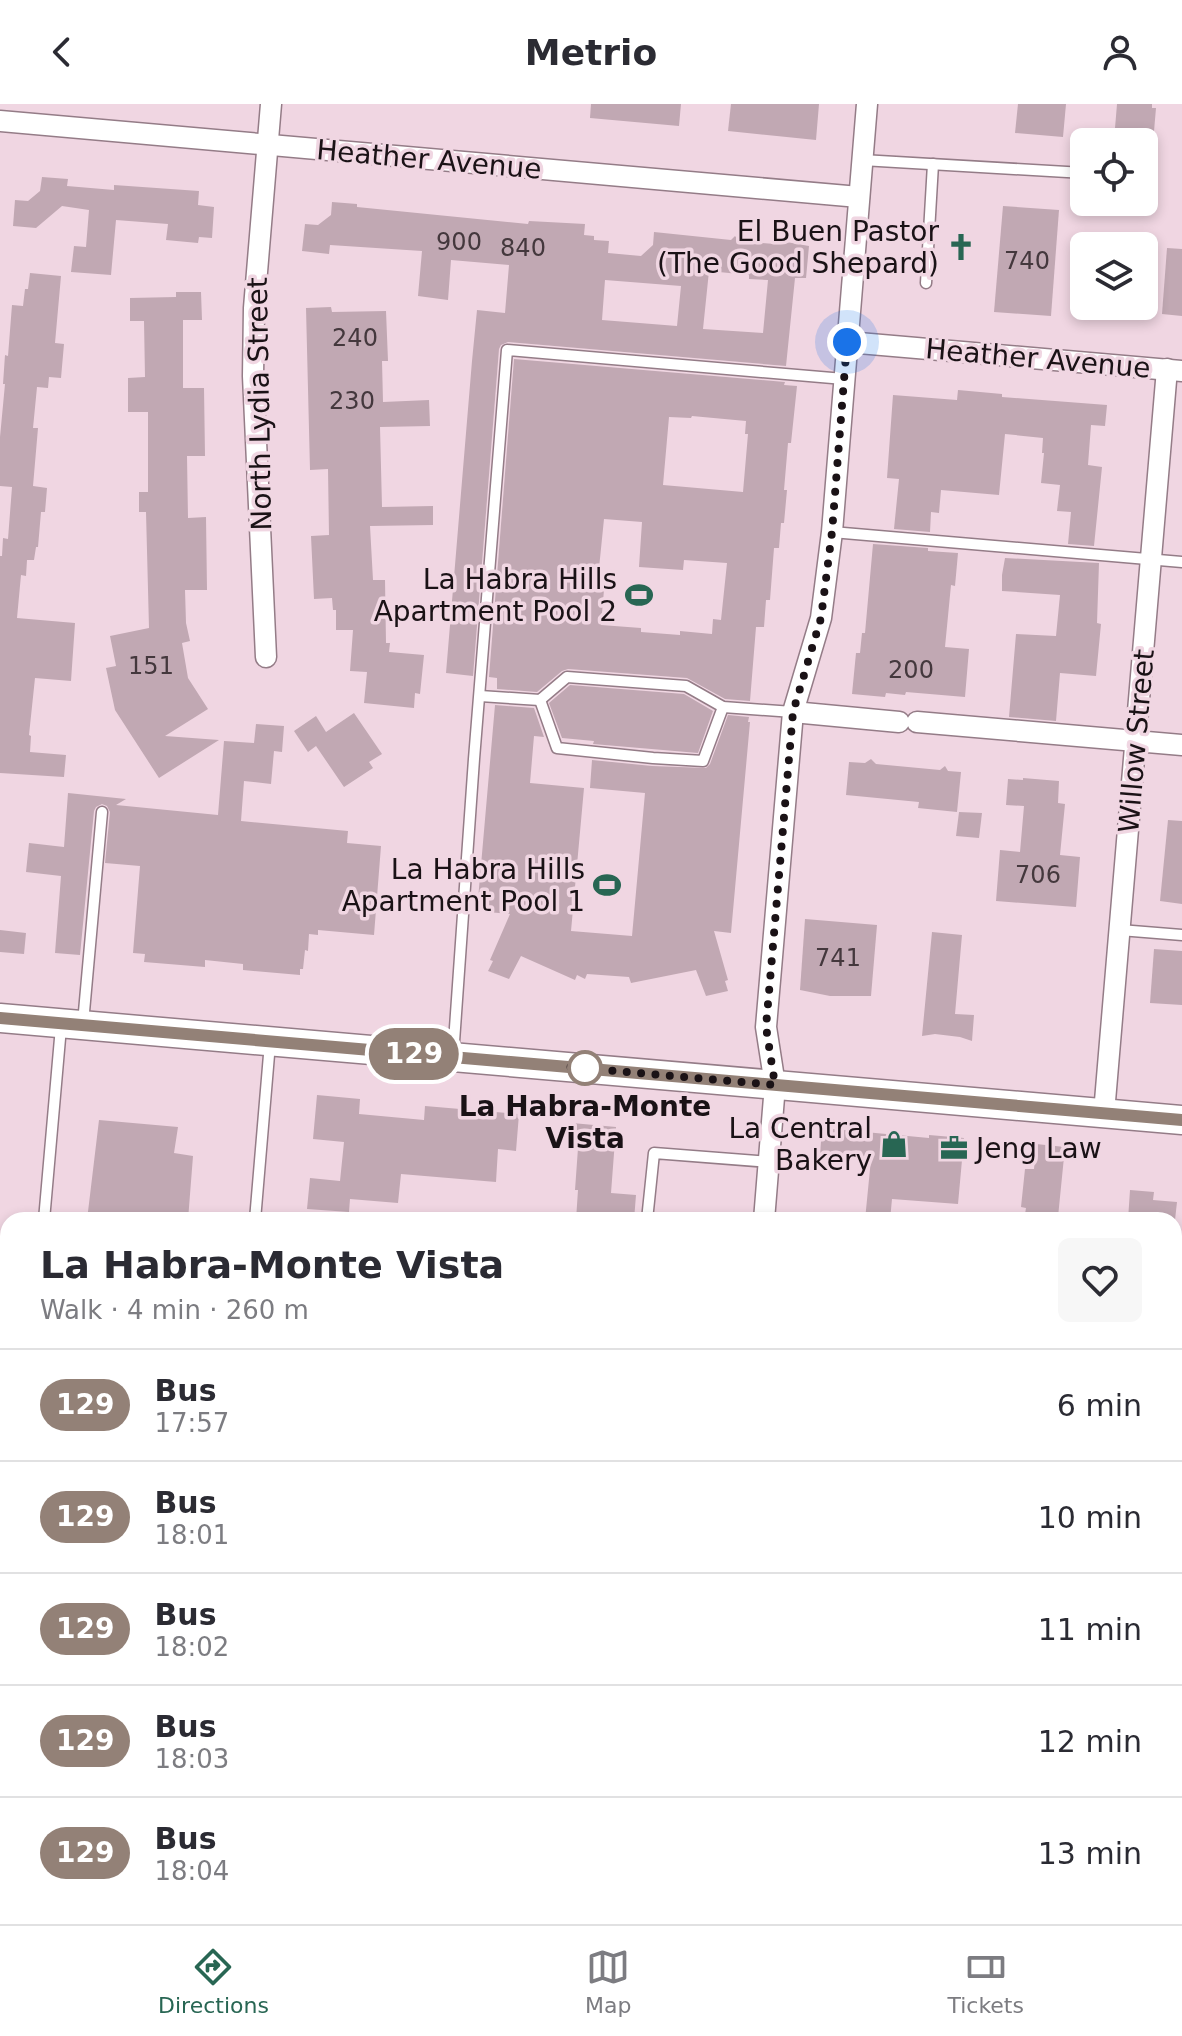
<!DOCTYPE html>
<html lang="en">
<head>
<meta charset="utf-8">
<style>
	body { margin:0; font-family:"DejaVu Sans",sans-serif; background:#f7f7f7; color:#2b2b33; height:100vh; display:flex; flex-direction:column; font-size:30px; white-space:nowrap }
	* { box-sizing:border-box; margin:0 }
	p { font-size:26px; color:#7c7c81 }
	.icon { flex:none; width:44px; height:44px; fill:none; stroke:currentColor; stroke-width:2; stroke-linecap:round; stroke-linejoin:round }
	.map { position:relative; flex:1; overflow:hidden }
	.details { position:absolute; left:0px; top:1108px; width:1182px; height:712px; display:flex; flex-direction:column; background:#fff; border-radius:24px 24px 0 0; box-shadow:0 4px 12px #0003 }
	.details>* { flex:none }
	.badge { padding:0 16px; border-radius:26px; font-size:28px; line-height:52px }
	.fabs { position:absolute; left:1070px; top:24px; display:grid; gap:16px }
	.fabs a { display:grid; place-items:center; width:88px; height:88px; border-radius:12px; background:#fff; box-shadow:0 4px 12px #0003; font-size:40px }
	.you { position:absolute; width:40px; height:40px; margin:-20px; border:6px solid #fff; border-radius:50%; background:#1a73e8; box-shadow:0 0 0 12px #1a73e833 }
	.map>.badge { position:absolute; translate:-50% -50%; box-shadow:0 0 0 4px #fff }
	.round { display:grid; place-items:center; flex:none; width:84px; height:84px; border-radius:12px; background:#f7f7f7 }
	.head { display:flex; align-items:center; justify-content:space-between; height:136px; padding:0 40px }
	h1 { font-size:38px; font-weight:800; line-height:60px }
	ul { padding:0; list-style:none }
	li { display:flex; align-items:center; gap:24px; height:112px; padding:0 40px; border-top:2px solid #e1e1e2 }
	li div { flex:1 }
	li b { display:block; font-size:30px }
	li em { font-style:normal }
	li .badge { min-width:88px; font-weight:700; text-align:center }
	header { display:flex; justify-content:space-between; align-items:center; height:104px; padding:0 40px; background:#fff; font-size:36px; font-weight:800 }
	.tabs { display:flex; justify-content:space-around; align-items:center; height:112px; border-top:2px solid #e1e1e2; background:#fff; font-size:22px; color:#7c7c81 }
	.tabs a { display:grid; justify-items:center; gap:4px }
	.tabs .on { color:#286653 }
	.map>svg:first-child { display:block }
	.built { fill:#eccada }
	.building { fill:#c1a8b3; fill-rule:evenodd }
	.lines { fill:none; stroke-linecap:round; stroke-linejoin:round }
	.service-casing { stroke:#947c87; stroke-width:13 }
	.minor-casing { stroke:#947c87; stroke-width:23 }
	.secondary-casing { stroke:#947c87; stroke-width:31 }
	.service { stroke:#fff; stroke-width:10 }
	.minor { stroke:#fff; stroke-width:20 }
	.secondary { stroke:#fff; stroke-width:28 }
	.line-casing { stroke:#fff; stroke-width:18 }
	.line { stroke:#938177; stroke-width:12 }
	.walk { stroke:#1a1216; stroke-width:8; stroke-dasharray:0 14.4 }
	.stop-dot { fill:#fff; stroke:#938177; stroke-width:4 }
	.labels { text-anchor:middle; stroke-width:7; stroke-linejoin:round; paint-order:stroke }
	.number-label { font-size:24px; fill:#44383d }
	.street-label { font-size:28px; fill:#1a1216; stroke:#f0d6e2 }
	.poi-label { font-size:28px; fill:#1a1216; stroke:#f0d6e2; text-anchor:end }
	.stop-label { font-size:28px; font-weight:bold; fill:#1a1216; stroke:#f0d6e2 }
</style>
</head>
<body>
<header><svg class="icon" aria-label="back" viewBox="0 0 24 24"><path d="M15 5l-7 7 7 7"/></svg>Metrio<svg class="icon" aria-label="person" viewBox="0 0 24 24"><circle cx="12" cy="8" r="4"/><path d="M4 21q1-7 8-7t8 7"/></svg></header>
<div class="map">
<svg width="1182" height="1820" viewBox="0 0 1182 1820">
	<rect width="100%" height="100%" fill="#f0d6e2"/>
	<polygon class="built" points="5,1418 8,1418 8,1812 340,1812 340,1820 0,1820 0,1478"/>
	<g class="building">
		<polygon points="591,0 681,0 679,22 590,14"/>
		<polygon points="731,0 819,0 816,36 728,27"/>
		<polygon points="1018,0 1066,0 1063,33 1015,29"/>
		<polygon points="1117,0 1152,0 1152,4 1156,4 1153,39 1114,36"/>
		<polygon points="42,73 68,75 67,82 114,86 114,81 199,87 198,101 214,103 212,134 199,133 198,139 166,136 168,120 116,116 111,171 71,168 74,142 86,143 89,106 62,102 36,124 13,122 15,96 28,97 40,87"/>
		<path d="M332,98L357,100V103L528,120L529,117L585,120L584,131L594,132V136L609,137L608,149L641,152L653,141L654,128L731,136L735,132L739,137L775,140V136L809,142L806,174H795L786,262L508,238L501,241L499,245L473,572L446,569L472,257L477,206L505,209L509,161L451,156L448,196L418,192L422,147L330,141L329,150L302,147L305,120L318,121L331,111ZM709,167L749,171V175L768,176L763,229L703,225ZM605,176L681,182L677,222L602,216Z"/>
		<polygon points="1003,102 1059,106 1051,212 994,208"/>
		<polygon points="1167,144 1182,145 1182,212 1162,210"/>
		<polygon points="30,169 61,172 55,239 64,240 61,274 49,273 48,284 37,283 33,324 38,324 33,382 47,384 45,408 41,408 38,443 36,443 34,456 27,456 26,472 21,471 17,514 75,519 71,577 35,574 29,631 31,632 30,648 66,651 64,673 0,669 0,452 2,452 3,434 8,435 12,383 0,382 0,333 5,280 3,280 5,251 8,252 12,201 23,202 25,185 28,185"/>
		<polygon points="176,188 201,188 202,216 183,216 183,284 204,284 205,352 187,352 188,414 206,413 207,486 185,486 186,519 190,537 182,539 188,574 208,605 165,632 219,636 159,674 115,606 106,564 116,562 110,532 149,524 146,408 139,408 139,388 148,388 148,308 128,308 128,274 145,273 144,217 130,217 130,194 176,193"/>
		<polygon points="331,203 332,208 386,207 388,257 382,257 383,298 429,296 430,322 380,323 382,403 433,402 433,421 370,422 373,476 385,476 386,539 390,539 389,548 424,551 420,590 415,589 414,604 364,599 367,568 350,567 353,526 336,526 336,506 333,506 332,494 314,495 311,432 329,431 328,365 310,366 306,204"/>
		<path d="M514,255L785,278L784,281L797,282L791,339H788L784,386H787L784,419H781L779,444H774L770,496H766L764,523H756L750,597L725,595L687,574L568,565L562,567L537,588L497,585V574L489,573ZM692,312L746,317L745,330H748L743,388L663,381L669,313L691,314ZM604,415L642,418L639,463L683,466L684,456L727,459L721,516L713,515L712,530L680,527V531L641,528V524L601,521L605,474H598Z"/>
		<polygon points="958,286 1002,290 1002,293 1107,301 1105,322 1091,321 1088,361 1102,363 1094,442 1068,440 1071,408 1057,407 1060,381 1041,379 1044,349 1042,349 1043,334 1005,330 999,391 941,386 939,409 931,408 930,428 894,425 899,375 887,374 893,291 957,296"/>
		<polygon points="873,440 928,444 928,447 958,449 955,482 951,481 945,543 969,545 965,593 906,588 905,591 886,589 885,593 852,590 856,549 860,549 862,529 865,529"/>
		<polygon points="1005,454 1099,459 1097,519 1101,520 1096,572 1060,569 1056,617 1009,613 1016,530 1056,532 1060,491 1002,487 1002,471"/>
		<polygon points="570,581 684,590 713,607 698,649 593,640 594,637 562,634 549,599"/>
		<polygon points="495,601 534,604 544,633 534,632 530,679 584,684 571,827 632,832 645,689 590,684 592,656 652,662 706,664 710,660 728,611 749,613 748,618 750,618 731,829 714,827 728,876 725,877 728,887 706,892 696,866 631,879 629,873 587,870 585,875 577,871 575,876 521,852 509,875 488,867 493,857 490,856 510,810 477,807"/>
		<polygon points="354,609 382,650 369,658 373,664 344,683 316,642 308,648 294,627 316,612 326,628"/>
		<polygon points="256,620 284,622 282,648 274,647 271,680 244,677 241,717 348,727 347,739 381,742 374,831 318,826 318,831 309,830 308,847 305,846 303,865 300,865 300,871 243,866 243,860 205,856 205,863 144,858 145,850 133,849 140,762 105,759 110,708 107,702 102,700 96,703 94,707 80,851 55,849 61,772 26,768 29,739 64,743 68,689 126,695 116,701 218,711 224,637 254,639"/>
		<polygon points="871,655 876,660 940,666 945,662 948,667 961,668 957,708 918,704 919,698 846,691 849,658 865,659"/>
		<polygon points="1023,674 1059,677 1058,699 1065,700 1060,751 1080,753 1076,803 996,797 1000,746 1020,748 1024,702 1006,701 1008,675 1023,676"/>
		<polygon points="959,708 982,709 979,734 956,732"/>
		<polygon points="1168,716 1182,717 1182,800 1160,797"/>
		<polygon points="805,815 877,821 871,892 830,892 800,886"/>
		<polygon points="0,826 26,829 24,850 0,848"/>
		<polygon points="932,828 962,831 955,910 974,911 972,937 960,933 935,930 922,932"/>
		<polygon points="1154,845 1182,847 1182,901 1150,899"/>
		<polygon points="317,991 360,995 359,1010 424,1016 425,1002 519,1010 516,1047 498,1045 496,1078 401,1070 398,1099 350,1095 349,1108 307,1105 310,1074 340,1077 344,1038 313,1035"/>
		<polygon points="99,1016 178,1023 174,1049 193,1052 188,1116 87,1116"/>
		<polygon points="572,1019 616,1023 611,1089 636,1091 634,1116 576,1116 578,1086 575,1086 578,1044 570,1044"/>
		<polygon points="822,1024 929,1034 929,1031 964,1034 958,1100 892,1095 890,1116 865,1116 871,1055 820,1051"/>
		<polygon points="1036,1040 1065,1043 1058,1113 1025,1110 1026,1104 1021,1103 1025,1065 1034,1065"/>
		<polygon points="1130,1086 1154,1088 1153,1096 1177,1098 1175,1116 1128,1116"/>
	</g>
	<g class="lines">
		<g class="service-casing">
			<g id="service">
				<polyline points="862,56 1084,69"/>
				<polyline points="926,179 933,60"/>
				<polyline points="832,428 1182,458"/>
				<polyline points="480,592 540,596 567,573 686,582 723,603 793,608"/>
				<polyline points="540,596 557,644 653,654 703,657 723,603"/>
				<polyline points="1120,826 1182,831"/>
				<polyline points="83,919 102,708"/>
				<polyline points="453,952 474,655 507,246 844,275"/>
				<polyline points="44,1116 61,923"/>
				<polyline points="255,1116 270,939"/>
				<polyline points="647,1116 654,1049 769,1058"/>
				<polyline points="0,1250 8,1250"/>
				<polyline points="0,1808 8,1808"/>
				<polyline points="45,1812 126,1820"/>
				<polyline points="289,1820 290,1812"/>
				<polyline points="1065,1820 1066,1812"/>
			</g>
		</g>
		<g class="minor-casing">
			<g id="minor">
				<polyline points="0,17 859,93"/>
				<polyline points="847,238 1182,267"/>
				<polyline points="266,553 253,272 254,204 271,0"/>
				<polyline points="793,608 899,618"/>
				<polyline points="917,618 1182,641"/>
				<polyline points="1104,1009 1167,265"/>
				<polyline points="764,1116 775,981 766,923 793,608 821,514 832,428 867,0"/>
				<polyline points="1174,1423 1182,1423"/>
				<polyline points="710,1820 711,1812"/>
			</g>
		</g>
		<g class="secondary-casing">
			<polyline id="secondary" points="0,914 1182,1016"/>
		</g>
		<use href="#service" class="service"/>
		<use href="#minor" class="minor"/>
		<use href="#secondary" class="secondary"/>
	</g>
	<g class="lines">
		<g class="line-casing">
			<polyline id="line" points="0,914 1182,1016"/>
		</g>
		<use href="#line" class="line"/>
		<polyline class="walk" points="585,964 570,963 775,981 766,923 793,608 821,514 832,428 847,238"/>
	</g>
	<defs>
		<g id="church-bare" transform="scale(2.16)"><path d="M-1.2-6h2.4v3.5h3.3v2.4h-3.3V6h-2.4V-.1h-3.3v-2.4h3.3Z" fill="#286653" stroke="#f0d6e2" stroke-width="2.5" paint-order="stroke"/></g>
		<g id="stadium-bare" transform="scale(2.16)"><path d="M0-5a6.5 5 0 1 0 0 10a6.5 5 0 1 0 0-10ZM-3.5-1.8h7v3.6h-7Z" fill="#286653" stroke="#f0d6e2" stroke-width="2.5" paint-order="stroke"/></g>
		<g id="shop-bare" transform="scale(2.16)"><path d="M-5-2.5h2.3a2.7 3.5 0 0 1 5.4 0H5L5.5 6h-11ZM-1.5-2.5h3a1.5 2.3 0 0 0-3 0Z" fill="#286653" stroke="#f0d6e2" stroke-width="2.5" paint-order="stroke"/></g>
		<g id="office-bare" transform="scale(2.16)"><path d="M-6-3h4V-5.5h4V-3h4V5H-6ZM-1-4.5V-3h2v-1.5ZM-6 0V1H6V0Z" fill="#286653" stroke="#f0d6e2" stroke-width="2.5" paint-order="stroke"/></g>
	</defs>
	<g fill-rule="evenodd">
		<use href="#church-bare" x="961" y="143"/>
		<use href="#stadium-bare" x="639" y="491"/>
		<use href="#stadium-bare" x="607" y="781"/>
		<use href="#shop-bare" x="894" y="1040"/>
		<use href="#office-bare" x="954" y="1044"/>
	</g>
	<circle class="stop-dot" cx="585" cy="964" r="16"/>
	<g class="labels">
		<g class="number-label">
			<text x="459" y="146">900</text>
			<text x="523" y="152">840</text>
			<text x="1027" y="165">740</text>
			<text x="355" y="242">240</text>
			<text x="352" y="305">230</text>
			<text x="151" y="570">151</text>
			<text x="911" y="574">200</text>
			<text x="1038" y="779">706</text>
			<text x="838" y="862">741</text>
		</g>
		<g class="street-label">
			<text transform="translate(429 55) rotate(5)" y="10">Heather Avenue</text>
			<text transform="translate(1038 254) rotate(5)" y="10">Heather Avenue</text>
			<text transform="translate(259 300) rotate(-91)" y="10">North Lydia Street</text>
			<text transform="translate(1136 637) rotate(-85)" y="10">Willow Street</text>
		</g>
		<g class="poi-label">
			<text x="939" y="137">El Buen Pastor<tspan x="939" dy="32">(The Good Shepard)</tspan></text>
			<text x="617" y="485">La Habra Hills<tspan x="617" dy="32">Apartment Pool 2</tspan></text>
			<text x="585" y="775">La Habra Hills<tspan x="585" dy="32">Apartment Pool 1</tspan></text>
			<text x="872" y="1034">La Central<tspan x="872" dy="32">Bakery</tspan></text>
			<text x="976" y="1054" text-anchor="start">Jeng Law</text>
		</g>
		<g class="stop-label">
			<text x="585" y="1012">La Habra-Monte<tspan x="585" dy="32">Vista</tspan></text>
		</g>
	</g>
</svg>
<div class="fabs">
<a><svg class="icon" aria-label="locate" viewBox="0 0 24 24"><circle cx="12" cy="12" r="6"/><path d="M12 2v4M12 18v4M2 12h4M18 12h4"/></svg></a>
<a><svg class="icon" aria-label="layers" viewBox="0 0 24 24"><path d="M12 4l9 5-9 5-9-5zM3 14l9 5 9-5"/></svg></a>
</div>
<div class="you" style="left:847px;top:238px"></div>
<b class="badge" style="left:414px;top:950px;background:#938177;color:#fff">129</b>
<section class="details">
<div class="head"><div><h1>La Habra-Monte Vista</h1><p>Walk · 4 min · 260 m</p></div><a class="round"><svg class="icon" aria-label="heart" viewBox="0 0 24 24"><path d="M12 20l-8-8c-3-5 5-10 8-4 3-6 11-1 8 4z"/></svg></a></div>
<ul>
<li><span class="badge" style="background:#938177;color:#fff">129</span><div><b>Bus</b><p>17:57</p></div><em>6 min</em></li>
<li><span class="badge" style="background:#938177;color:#fff">129</span><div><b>Bus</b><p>18:01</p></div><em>10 min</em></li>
<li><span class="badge" style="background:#938177;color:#fff">129</span><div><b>Bus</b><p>18:02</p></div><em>11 min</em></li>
<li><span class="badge" style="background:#938177;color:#fff">129</span><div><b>Bus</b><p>18:03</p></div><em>12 min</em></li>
<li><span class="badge" style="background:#938177;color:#fff">129</span><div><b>Bus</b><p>18:04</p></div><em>13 min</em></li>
</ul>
</section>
</div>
<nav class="tabs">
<a class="on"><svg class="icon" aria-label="directions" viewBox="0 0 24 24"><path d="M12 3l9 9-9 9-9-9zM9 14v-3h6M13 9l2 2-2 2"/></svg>Directions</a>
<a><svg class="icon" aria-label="map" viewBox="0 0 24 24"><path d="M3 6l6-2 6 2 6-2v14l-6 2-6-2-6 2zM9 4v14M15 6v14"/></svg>Map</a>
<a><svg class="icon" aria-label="tickets" viewBox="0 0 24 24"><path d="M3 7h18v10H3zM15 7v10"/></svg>Tickets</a>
</nav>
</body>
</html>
